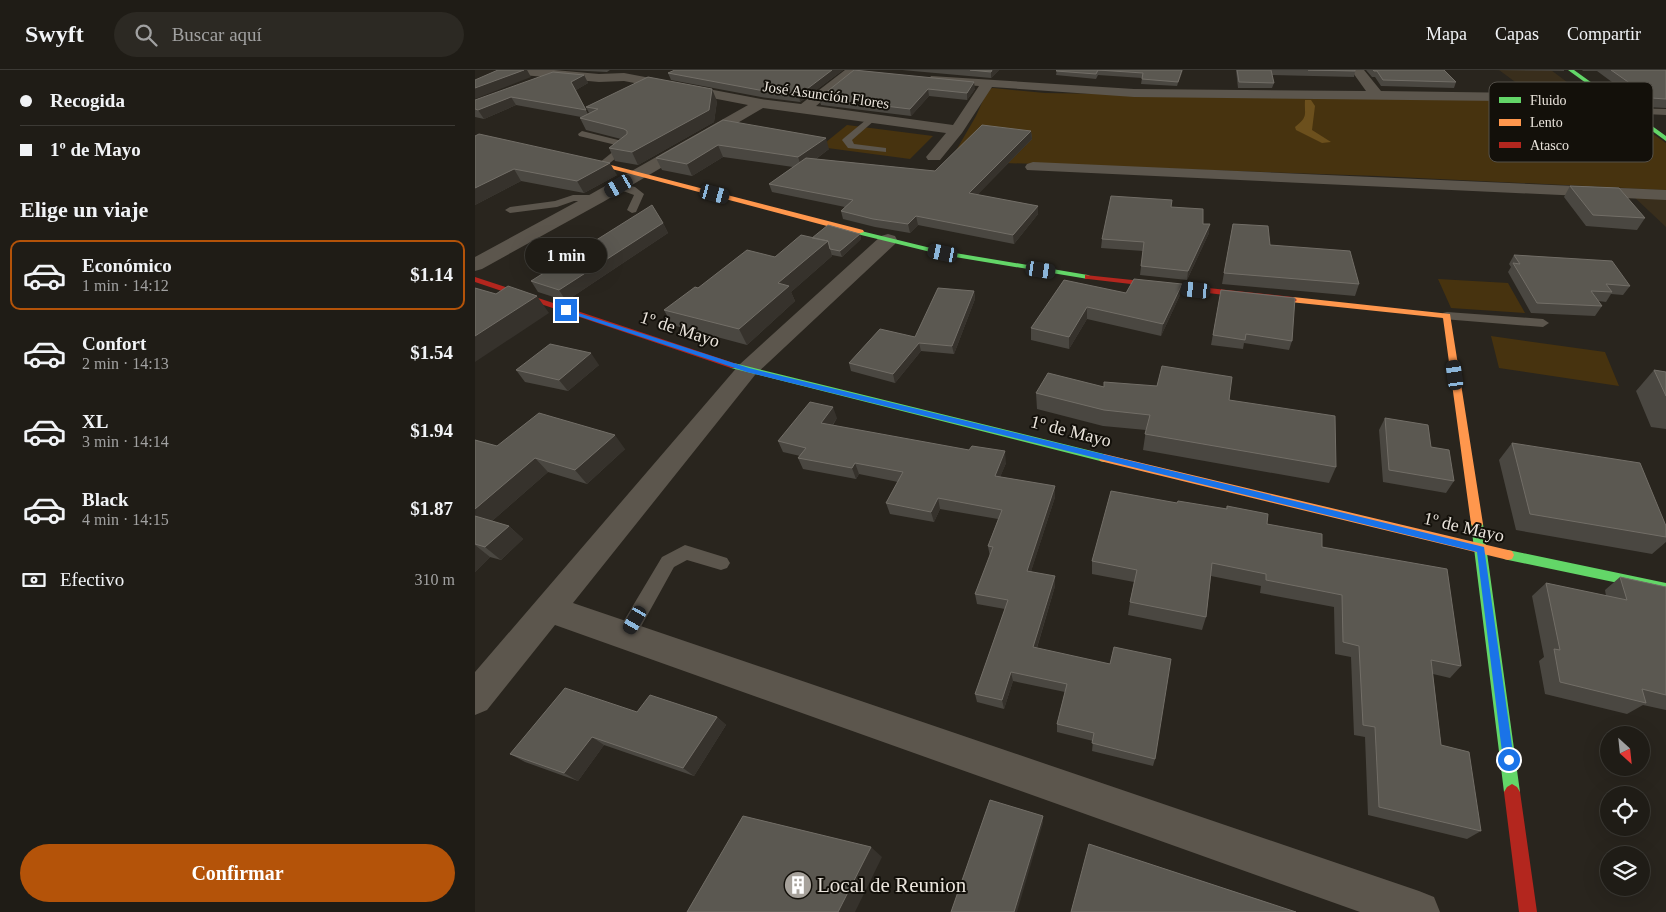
<!DOCTYPE html>
<html lang="es">
<meta charset="utf-8">
<style>
body{margin:0;font-family:Georgia,serif;background:#2c2923;color:#f1f3f6;height:100vh;display:flex;flex-direction:column;font-size:19px;white-space:nowrap}
*{box-sizing:border-box;margin:0}
p{font-size:16px;color:#a1a1a1}
.icon{flex:none;width:28px;height:28px;fill:none;stroke:currentColor;stroke-width:2;stroke-linecap:round;stroke-linejoin:round}
.map{position:relative;flex:1;overflow:hidden}
.details{display:flex;flex-direction:column;background:#1f1c16;width:475px}
.details>*{flex:none}
.banner{display:grid;align-content:center;height:110px;padding:0 20px;background:#1f1c16}
.needle{width:32px;rotate:153deg}
.tools{position:absolute;left:1125px;top:656px;display:grid;gap:10px}
.tools a{display:grid;place-items:center;width:50px;height:50px;border-radius:50%;background:#1f1c16;box-shadow:0 5px 20px #0002,0 0 0 1px #3c3a35;font-size:25px}
.end{position:absolute;width:22px;height:22px;margin:-11px;border:6px solid #1a73e8;background:#fff;box-shadow:0 0 0 2px #fff}
.from{border-radius:50%}
.bubble{position:absolute;height:35px;border-radius:18px;background:#1f1c16;box-shadow:0 5px 20px #0002,0 0 0 1px #3c3a35;font-size:16px;font-weight:700;line-height:35px;text-align:center}
.car{position:absolute;width:15px;height:30px;margin:-15px -8px;border-radius:6px;box-shadow:0 0 4px 1px #0007;background:linear-gradient(#222 24%,#8ab4d8 0 40%,#222 0 76%,#8ab4d8 0 86%,#222 0)}
.banner b{display:flex;align-items:center;gap:18px;height:48px;font-size:19px}
.banner b+b{border-top:1px solid #3c3a35}
.banner i{width:12px;height:12px;background:#f1f3f6}
ul{padding:0;list-style:none}
li{display:flex;align-items:center;gap:15px;height:70px;margin:0 10px 8px;padding:0 10px;border:2px solid transparent;border-radius:10px}
li div{flex:1}
li b{display:block;font-size:19px}
li em{font-style:normal;font-weight:700}
li.selected{border-color:#b45309}
li>.icon{width:45px;height:45px;stroke-width:1.5}
h2{padding:0 20px;font-size:22px;line-height:60px}
.pay{display:flex;align-items:center;gap:12px;height:55px;padding:0 20px;font-size:19px}
.pay p{margin-inline-start:auto}
.cta{display:flex;gap:10px;margin-top:auto;padding:10px 20px}
.cta a{flex:1;height:58px;border-radius:30px;background:#b45309;color:#fff;font-size:20px;font-weight:700;line-height:58px;text-align:center}
header{display:flex;align-items:center;gap:30px;box-sizing:border-box;height:70px;padding:0 25px;background:#1f1c16;border-bottom:1px solid #3c3a35}
header strong{font-size:24px}
nav{display:flex;gap:28px;margin-inline-start:auto;font-size:18px}
.search{width:350px;height:45px;background:#2c2923;display:flex;align-items:center;gap:12px;box-sizing:border-box;padding:0 18px;border-radius:28px;color:#a1a1a1;font-size:19px}
main{display:flex;flex:1;min-height:0}
.map>svg:first-child{display:block}
.built{fill:#392e1c}
.green{fill:#47330f}
.water{fill:#6c501d}
.lines{fill:none;stroke-linecap:round;stroke-linejoin:round}
.lane{fill:#5c564d;fill-rule:evenodd}
.street{fill:#5c564d;fill-rule:evenodd}
.fast{fill:#63d668;fill-rule:evenodd}
.slow{fill:#ff974d;fill-rule:evenodd}
.jam{fill:#b3261e;fill-rule:evenodd}
.wall{fill:#4a4741}
.shaded-wall{fill:#36322c}
.building{fill:#5b5851;stroke:#726e67}
.route{fill:#1a73e8}
.labels{text-anchor:middle;stroke-width:4;stroke-linejoin:round;paint-order:stroke}
.far-street-label{font-size:15px;fill:#eae4dc;stroke:#13100a}
.street-label{font-size:18px;fill:#eae4dc;stroke:#13100a}
.near-poi-label{font-size:21px;fill:#eae4dc;stroke:#13100a;text-anchor:start}
.key{fill:#13100a;stroke:#545049;stroke-width:1}
.key-label{font-size:14px;fill:#eae4dc}
</style>
<header>
<strong>Swyft</strong>
<div class="search"><svg class="icon" aria-label="search" viewBox="0 0 24 24"><circle cx="10" cy="10" r="6"/><path d="M15 15l6 6"/></svg>Buscar aquí</div>
<nav><a>Mapa</a><a>Capas</a><a>Compartir</a></nav>
</header>
<main>
<section class="details">
<div class="banner">
<b><i class="from"></i>Recogida</b>
<b><i></i>1º de Mayo</b>
</div>
<h2>Elige un viaje</h2>
<ul>
<li class="selected"><svg class="icon" aria-label="car" viewBox="0 0 24 24"><path d="M5 17H2v-5l4-1 3-4h7l3 4 3 1v5h-3M9 17h6M6 11h13"/><circle cx="7" cy="17" r="2"/><circle cx="17" cy="17" r="2"/></svg><div><b>Económico</b><p>1 min · 14:12</p></div><em>$1.14</em></li>
<li><svg class="icon" aria-label="car" viewBox="0 0 24 24"><path d="M5 17H2v-5l4-1 3-4h7l3 4 3 1v5h-3M9 17h6M6 11h13"/><circle cx="7" cy="17" r="2"/><circle cx="17" cy="17" r="2"/></svg><div><b>Confort</b><p>2 min · 14:13</p></div><em>$1.54</em></li>
<li><svg class="icon" aria-label="car" viewBox="0 0 24 24"><path d="M5 17H2v-5l4-1 3-4h7l3 4 3 1v5h-3M9 17h6M6 11h13"/><circle cx="7" cy="17" r="2"/><circle cx="17" cy="17" r="2"/></svg><div><b>XL</b><p>3 min · 14:14</p></div><em>$1.94</em></li>
<li><svg class="icon" aria-label="car" viewBox="0 0 24 24"><path d="M5 17H2v-5l4-1 3-4h7l3 4 3 1v5h-3M9 17h6M6 11h13"/><circle cx="7" cy="17" r="2"/><circle cx="17" cy="17" r="2"/></svg><div><b>Black</b><p>4 min · 14:15</p></div><em>$1.87</em></li>
</ul>
<div class="pay"><svg class="icon" aria-label="cash" viewBox="0 0 24 24"><path d="M3 7h18v10H3z"/><circle cx="12" cy="12" r="2"/></svg>Efectivo<p>310 m</p></div>
<div class="cta"><a>Confirmar</a></div>
</section>
<div class="map">
<svg width="1191" height="842" viewBox="0 0 1191 842">
<rect width="100%" height="100%" fill="#29251e"/>
<path class="built" d="M1024,0h52l115,87v70l-134,-126 -2,-8z"/>
<path class="green" d="M518,18l52,5 562,9 59,41v47l-289,-14 -427,-15 26,-45 12,-27z
M372,55l86,11 -23,23 -90,-12z
M963,209l70,4 17,30 -74,-5z
M1016,266l114,16 14,34 -120,-18z"/>
<path class="water" d="M830,30h6l4,6 -3,24 19,12 -9,1 -26,-13 -1,-3c14,-11 9,-12 10,-27z"/>
<g class="lines">
<path class="lane" d="M1152,38l39,1v6l-42,-2 -1,-2z
M397,45l4,3 -1,2 -23,20 2,4 32,4v4l-38,-4 -6,-8 2,-2z
M107,61l48,12 2,2 -27,22h-6v-4l21,-17 -41,-10 -1,-2z
M144,113l16,4 9,7 -8,18 -4,1 -5,-3 7,-15 -19,-7 -1,-2z
M98,125h24l5,3 -5,3h-23l-17,6 -47,6 -5,-3 5,-3 45,-6z
M972,242l96,7 6,4 -6,4 -100,-8 -2,-3 2,-3z
M210,475l42,13 3,5 -3,5 -6,2 -34,-10 -13,7 -41,74 -7,3 -7,-3 -3,-6 3,-6 43,-72z"/>
<path class="street" d="M31,0h48l45,4 25,-1 137,26 40,5 44,-34h14l-43,36 137,19 26,-39 -43,-3 -7,-4 2,-3 203,13 232,2 -15,-21h13l17,21 228,3 7,4 -7,4 -475,-5 -142,-10 -30,46 -22,27h-12l-2,-3 20,-24 -183,-25 -160,94 -121,67 -7,2v-14l116,-63 157,-89 -124,-24 -25,1 -87,-8z
M558,92l633,28v10l-639,-30 -2,-3 2,-3z
M413,164l7,2 2,4 -2,4 -140,131 -182,228 846,288 15,6 6,15h-80l-805,-287 -68,85 -12,5v-43l264,-307 142,-129z"/>
<path class="fast" d="M1093,0h6l92,66v5z
M382,160l86,21 145,24 4,2 -4,2 -145,-24 -86,-21z
M259,293l370,91 5,4 -5,4 -373,-94 -2,-2z
M1002,449l4,2 2,3 37,268 -3,5 -5,3 -5,-3 -3,-5 -33,-268 2,-3z
M1033,480l158,33v10l-158,-33 -4,-1 -2,-4 2,-4z"/>
<path class="slow" d="M101,86l287,74 1,2 -7,2 -283,-75v-2z
M818,227l157,17 33,210 -2,3h-8l-2,-3 -28,-206 -153,-16v-4z
M629,384l404,96 4,1 2,4 -2,4 -4,1 -408,-99 -1,-3 1,-3z"/>
<path class="jam" d="M610,205l208,22 4,3 -4,3 -205,-24h-3z
M0,207l262,87 2,2 -2,2h-6l-256,-86z
M1037,714l5,3 3,5 17,120h-18l-15,-120 3,-5z"/>
</g>
<path class="wall" d="M91,0h44l-3,2z
M368,0l-43,32 -39,-5 -90,-17 -3,-7z
M379,0l121,19 -8,11 -38,-4 -18,20 -90,-11 -2,-7z
M427,0h97l-8,8z
M582,0h126l-6,16 -36,-2 1,-6 -44,-3 -2,4 -40,-4z
M761,0h119v1l-1,6 -82,-2 2,8 -2,5h-34z
M891,0h78l12,12 -2,6 -73,-2 -6,-9h-3z
M1018,0h71v1z
M1107,0h84v38l-20,-1 -49,-36h-14z
M109,5l4,8 -12,7 12,24 1,-1 -3,-6 131,-6 -3,21 -76,43 -23,-4 -6,-13 12,-9 -35,-9 -6,-12 1,-1 -65,-12 -32,14 -9,-2v-17z
M248,50l106,29 -13,10 119,12 96,-40 1,8 -55,56 61,11v8l-24,30 -96,-19 -8,8 -35,-6 -32,-8 -2,-8 4,-4 -73,-15 -3,-8 24,-17 -70,-10 -31,19 -30,-6 -6,-12z
M0,66l142,39 -33,18 -63,-12 -46,24z
M1095,116l75,32 -8,12 -51,-4 -22,-29z
M696,137l32,17 6,9 -22,47 -47,-5 3,-24 -42,-3 1,-9z
M188,153l5,10 -102,68 -28,-9 -7,-11z
M758,154l37,21 89,39 -4,12 -133,-12z
M385,164l1,5 -19,18 -10,-2v1l-41,36 4,9 -48,44 -75,-20 -8,-15 34,-22 77,-31 37,-19z
M1039,185l116,31 -7,9 -12,-1 -5,8 -8,-1 4,5 -7,10 -64,-3 -23,-41 3,-5 -2,-3z
M746,220l71,51 -3,9 -45,-7 -1,6 -32,-4z
M499,221l1,8 -21,55 -33,-3 -26,32 -44,-12 -2,-8 66,-26z
M651,223l54,2 -19,41 -74,-17 -18,30 -38,-9v-12z
M124,295l-31,26 -43,-9 -9,-12z
M1179,300l12,2v57l-15,-2 -15,-36z
M629,317l125,13 107,67 -7,16 -186,-33 3,-20 -43,-4 -66,-17 -1,-16z
M362,348l-4,7 173,38 -6,14 55,20 -24,74 24,15 -18,62 118,111 -2,7 -61,-15 1,-10 -36,-9v-8l8,-32 -52,-11 -9,28 -27,-7 -2,-8 30,-85 -28,-5 -2,-10 15,-37 -2,-11 10,-27 -58,-10 -6,13 -44,-8 -4,-11 12,-21 -39,-8 -3,5 -53,-10 -5,-11 2,-2 -17,-4 -5,-11z
M910,348l46,29 23,34 -8,12 -63,-11 -4,-52z
M0,370l22,6 128,3 -38,35 -39,-12 -56,49 17,5 14,13 -22,21 -11,-3 -15,15z
M1037,373l154,83v16l-14,12 -136,-24 -17,-70z
M702,433l49,6 1,-3 40,18 55,23 139,119 -11,12 -17,-4 8,71 40,86 -14,8 -99,-24 -3,-78 -11,-2 -3,-78 -16,-3 -1,-47 -74,-14 1,-7 -50,-10 -5,41 -4,13 -74,-15 2,-13 4,-20 -42,-8v-13z
M1145,507l46,10v123l-23,-5 -16,9 -82,-20 -6,-33 5,-4 -12,-61 14,-13 60,13 -1,-6z
M162,642l80,5 9,8 -32,51 -90,-31 -26,36 -53,-19 -15,-8z"/>
<path class="shaded-wall" d="M49,0h3l4,7 -56,22v-11z
M357,0h11l-43,32 -1,-7z
M517,0h7l-8,8v-6z
M707,0h1l-6,16 1,-4z
M109,5l4,8 -12,7 -5,-8z
M499,12l1,7 -8,11v-7z
M237,19l5,12 -3,21 -76,43 -6,-13z
M453,19l1,7 -18,20 -1,-7z
M36,27l5,8 -32,14 -6,-9z
M556,61l1,8 -62,63 -1,-9z
M351,68l3,11 -27,20 -4,-12z
M243,75l5,12 -31,19 -5,-12z
M135,93l7,12 -33,18 -7,-12z
M39,99l7,12 -46,24v-17z
M563,136v8l-24,30 -1,-9z
M441,146l2,9 -8,8 -2,-9z
M188,153l5,10 -102,68 -7,-11z
M735,154l-1,9 -22,47 1,-9z
M385,164l1,5 -19,18 -2,-6z
M353,171l4,15 -41,36 4,9 -48,44 -8,-16 39,-46z
M707,214l-2,11 -19,41 2,-12z
M499,221l1,8 -21,55 -2,-8z
M62,226l12,17 -74,49v-26z
M612,237v12l-18,30v-12z
M444,273l2,8 -26,32 -2,-9z
M116,283l8,12 -31,26 -9,-11z
M358,337l4,11 -11,16 -5,-11z
M140,365l10,14 -38,35 -12,-14z
M530,381l1,12 -10,24 -1,-11z
M60,388l13,14 -64,56 -9,-8v-11z
M380,393l4,11 -3,5 -4,-11z
M580,416v11l-27,84 -1,-10z
M463,428l2,11 -6,13 -3,-10z
M34,456l14,13 -22,21 -16,-13z
M0,475l15,12 -15,15z
M580,506v10l-21,71 -1,-10z
M536,602l2,9 -9,28 -2,-9z
M242,647l9,8 -32,51 -11,-8z
M117,667l12,8 -26,36 -14,-8z
M568,746v7l-26,89h-3z
M396,777l11,10 -27,55h-17z"/>
<path class="building" d="M23,0h26l-49,18v-8z
M200,0h157l-33,25 -40,-5 -91,-17z
M379,0l120,12 -7,11 -39,-4 -18,20 -91,-11z
M495,0h22l-1,2z
M582,0h125l-4,12 -36,-3 1,-6 -45,-3 -2,4 -40,-3z
M762,0h34l3,13 -35,-1z
M833,0h47v1z
M898,0h71l12,12 -73,-2 -6,-9h-3z
M1136,0h55v29l-15,-1z
M78,2l31,3 -13,7 15,28 -75,-13 -33,13 -3,-1v-9z
M173,7l64,12 -3,21 -77,42 -23,-4 18,-14v-3l-3,-2 -44,-11 18,-9 -12,-2z
M248,50l103,18 -28,19 -80,-12 -31,19 -31,-6z
M507,55l49,6 -62,62 69,13 -25,29 -97,-19 -8,8 -35,-5 -32,-8 12,-11 -84,-16 37,-26 129,13z
M4,64l131,29 -33,18 -63,-12 -39,19v-52z
M1095,116l49,2 26,30 -52,-3z
M636,126l61,4 -1,7 32,2v15h7l-22,47 -47,-5 3,-24 -42,-3z
M177,135l11,18 -104,67 -28,-9z
M758,154l35,2 2,19 80,6 9,33 -135,-11z
M353,155l32,9 -20,17 -10,-2 -2,-8 -16,-3z
M326,165l27,6 -50,42 11,3 -50,43 -75,-19 31,-23 3,1 49,-38 28,7z
M1039,185l98,6 18,25 -24,-2 6,8 -21,-1 11,15 -65,-3 -24,-40 7,1z
M659,209l48,5 -19,40 -76,-17 -18,30 -38,-9 33,-48 62,13z
M33,216l29,10 -62,40v-48l21,6z
M463,218l36,3 -22,55 -33,-3 -26,31 -44,-11 31,-34 35,8z
M746,220l74,8 -3,43 -46,-7 -1,6 -32,-5z
M75,274l41,9 -32,27 -43,-10z
M687,296l70,11 -3,23 106,16 1,51 -191,-33 5,-19 -46,-5 -68,-17 12,-20 56,14v-5l53,4z
M1179,300l12,2v24z
M335,332l23,5 -12,16 148,27 3,-4 33,5 -10,25 60,10 -28,85 28,5 -22,71 77,17 4,-17 57,12 -16,100 -63,-16 2,-10 -37,-9 10,-40 -56,-12 -9,28 -27,-6 33,-94 -33,-6 18,-47 -5,-1 14,-36 -64,-12 -7,14 -45,-9 17,-31 -48,-9 -3,5 -54,-10 8,-10 -28,-7z
M64,343l76,22 -40,35 -40,-12 -60,51v-69l22,6z
M910,348l43,7 3,22 18,3 5,31 -65,-11z
M1037,373l128,20 26,63v11l-136,-23z
M636,421l66,12 1,-2 49,8v-3l41,8 -1,10 55,10v13l125,22 14,97 -30,-6 10,85 28,7 12,79 -102,-24 -4,-80 -12,-2 -4,-79 -16,-4 -1,-47 -76,-15v-6l-54,-11 -6,54 -76,-15 7,-32 -45,-9z
M0,446l34,10 -24,21 -10,-3z
M1145,507l46,10v108l-24,-6 4,14 -86,-21 -6,-33 6,1 -14,-67 81,17z
M90,618l72,24 13,-17 67,22 -34,51 -91,-31 -28,36 -54,-19z
M515,730l53,16 -29,96h-63z
M268,746l128,31 -33,65h-151z
M614,774l207,68h-225z"/>
<path class="route" d="M88,238l186,60 735,179 30,213 -2,3 -3,2 -4,-2 -2,-3 -26,-208 -730,-180 -184,-61z"/>
<defs>
<symbol id="building-disc" viewBox="-11 -11 22 22"><circle r="9.5" fill="#a6a19a" stroke="#13100a"/><path d="M-4-6H4V6H1V3H-1V6H-4ZM-2.5-4.3h1.7v1.8h-1.7ZM.8-4.3h1.7v1.8H.8ZM-2.5-1h1.7V.8h-1.7ZM.8-1h1.7V.8H.8Z" fill="#fff"/></symbol>
</defs>
<g fill-rule="evenodd">
<use href="#building-disc" x="307" y="799" width="32" height="32"/>
</g>
<g class="labels">
<g class="far-street-label">
<text transform="translate(351 25) rotate(8)" y="5">José Asunción Flores</text>
</g>
<g class="street-label">
<text transform="translate(205 259) rotate(18)" y="6">1º de Mayo</text>
<text transform="translate(596 361) rotate(14)" y="6">1º de Mayo</text>
<text transform="translate(989 457) rotate(13)" y="6">1º de Mayo</text>
</g>
<g class="near-poi-label">
<text x="342" y="822">Local de Reunion</text>
</g>
</g>
<rect x="1014" y="12" width="164" height="80" rx="8" class="key"/>
<rect x="1024" y="27" width="22" height="6" fill="#63d668"/>
<rect x="1024" y="49" width="22" height="7" fill="#ff974d"/>
<rect x="1024" y="72" width="22" height="6" fill="#b3261e"/>
<g class="key-label">
<text x="1055" y="35">Fluido</text>
<text x="1055" y="57">Lento</text>
<text x="1055" y="80">Atasco</text>
</g>
</svg>
<div class="tools">
<a><svg class="needle" viewBox="-14 -14 28 28"><path d="M0-13l5 13h-10z" fill="#e53935"/><path d="M0 13l5-13h-10z" fill="#a1a1a1"/></svg></a>
<a><svg class="icon" aria-label="locate" viewBox="0 0 24 24"><circle cx="12" cy="12" r="6"/><path d="M12 2v4M12 18v4M2 12h4M18 12h4"/></svg></a>
<a><svg class="icon" aria-label="layers" viewBox="0 0 24 24"><path d="M12 4l9 5-9 5-9-5zM3 14l9 5 9-5"/></svg></a>
</div>
<i class="end from" style="left:1034px;top:690px"></i>
<i class="end" style="left:91px;top:240px"></i>
<div class="bubble" style="left:50px;top:168px;width:82px">1 min</div>
<i class="car" style="left:144px;top:116px;rotate:240deg"></i>
<i class="car" style="left:240px;top:124px;rotate:105deg"></i>
<i class="car" style="left:468px;top:183px;rotate:282deg"></i>
<i class="car" style="left:566px;top:200px;rotate:99deg"></i>
<i class="car" style="left:721px;top:220px;rotate:276deg"></i>
<i class="car" style="left:980px;top:305px;rotate:352deg"></i>
<i class="car" style="left:160px;top:550px;rotate:210deg"></i>
</div>
</main>
